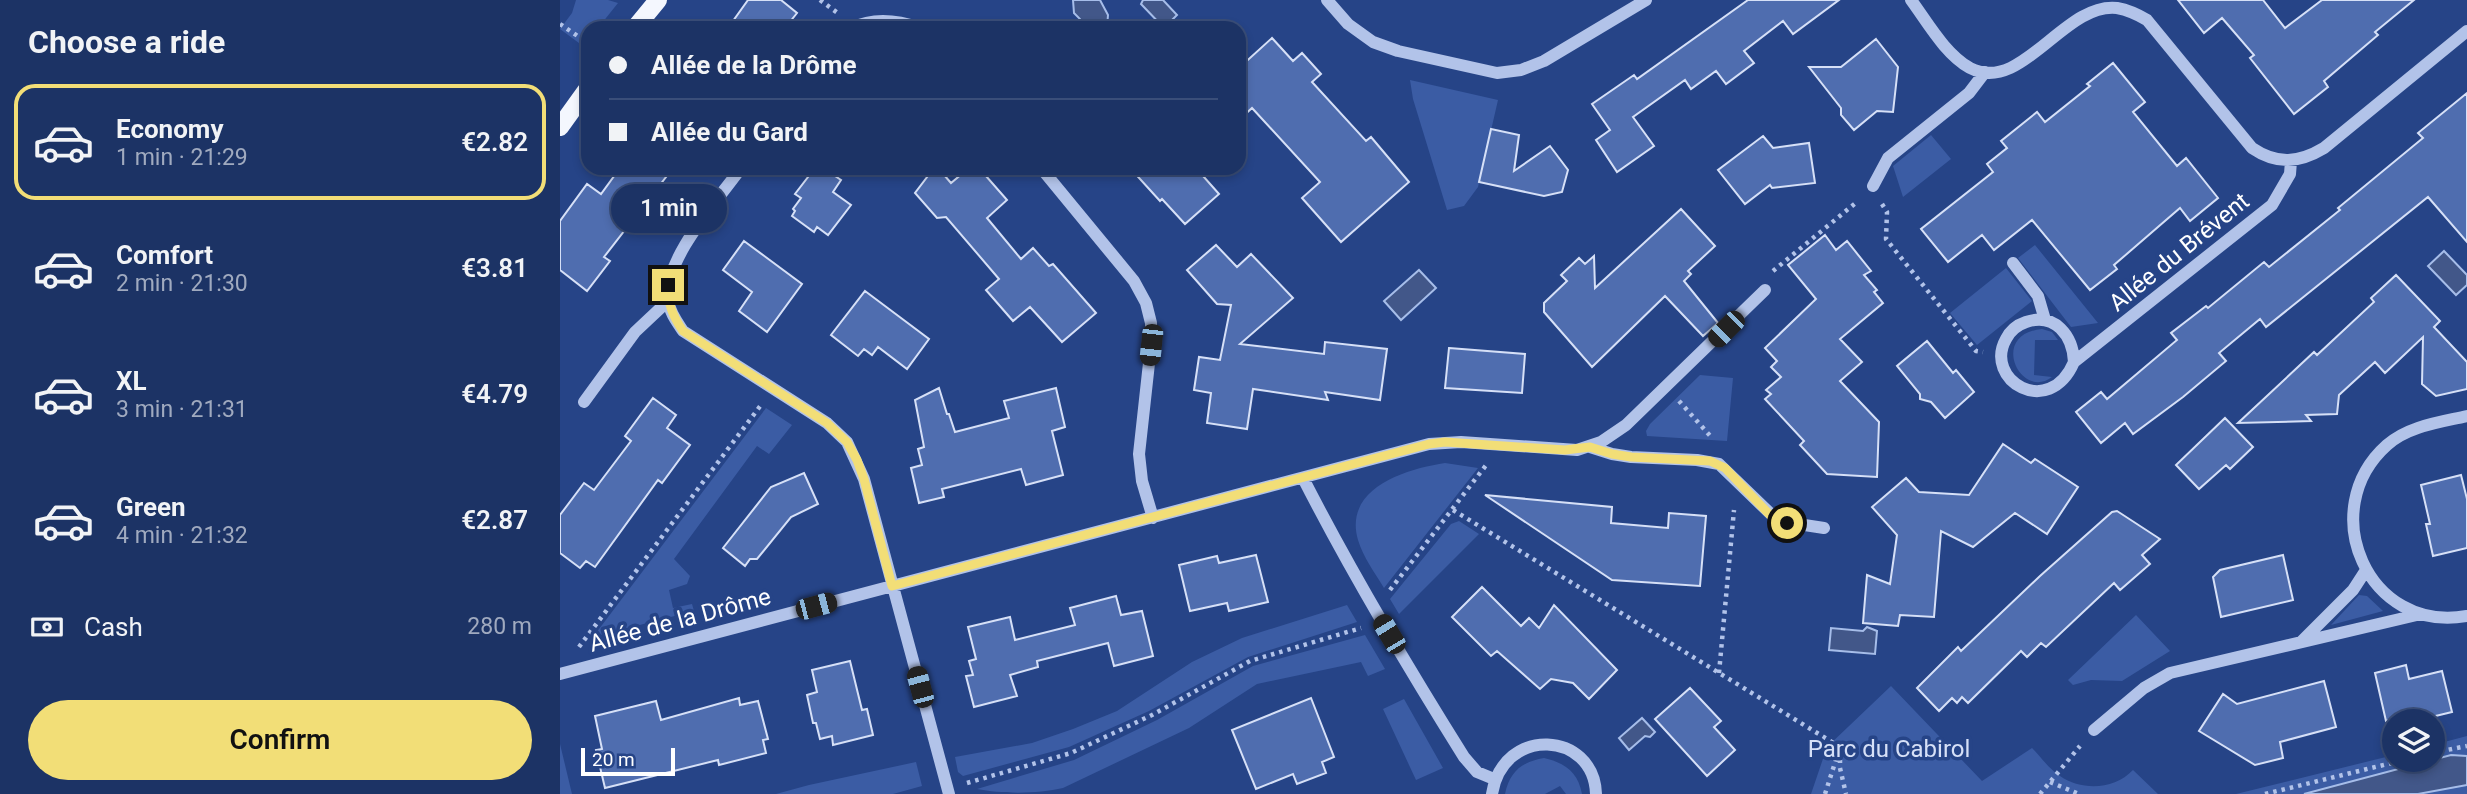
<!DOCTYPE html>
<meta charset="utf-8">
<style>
body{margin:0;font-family:Roboto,sans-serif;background:#293f6e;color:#f1f3f6;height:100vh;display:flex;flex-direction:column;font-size:26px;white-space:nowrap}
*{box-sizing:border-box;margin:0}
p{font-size:23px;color:#a0aabf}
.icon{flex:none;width:38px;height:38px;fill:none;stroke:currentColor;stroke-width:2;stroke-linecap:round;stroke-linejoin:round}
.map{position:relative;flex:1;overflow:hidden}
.panel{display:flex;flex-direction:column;background:#1c3365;width:560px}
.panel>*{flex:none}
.banner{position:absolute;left:21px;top:21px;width:665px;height:154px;border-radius:21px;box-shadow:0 4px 10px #0003,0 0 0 2px #3a4e79;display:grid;align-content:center;height:154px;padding:0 28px;background:#1c3365}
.tools{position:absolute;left:1822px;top:709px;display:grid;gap:14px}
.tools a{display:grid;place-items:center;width:63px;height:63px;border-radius:50%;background:#1c3365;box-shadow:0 4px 10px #0003,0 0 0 2px #3a4e79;font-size:35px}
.scale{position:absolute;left:21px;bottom:18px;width:94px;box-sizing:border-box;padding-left:7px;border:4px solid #fff;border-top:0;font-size:19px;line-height:24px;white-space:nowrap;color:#fff;-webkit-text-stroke:5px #264487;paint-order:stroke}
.end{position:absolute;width:32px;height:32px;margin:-16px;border:9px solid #f2de77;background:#111;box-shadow:0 0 0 4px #111}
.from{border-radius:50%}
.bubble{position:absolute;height:49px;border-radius:24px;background:#1c3365;box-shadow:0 4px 10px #0003,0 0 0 2px #3a4e79;font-size:23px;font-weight:600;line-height:49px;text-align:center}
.car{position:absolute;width:21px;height:42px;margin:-21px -10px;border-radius:9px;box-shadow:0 0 5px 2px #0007;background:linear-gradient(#222 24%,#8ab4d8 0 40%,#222 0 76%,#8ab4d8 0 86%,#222 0)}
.banner b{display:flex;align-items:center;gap:24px;height:66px;font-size:26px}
.banner b+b{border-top:2px solid #3a4e79}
.banner i{width:18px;height:18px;background:#f1f3f6}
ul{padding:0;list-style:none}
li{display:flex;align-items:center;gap:21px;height:116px;margin:0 14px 10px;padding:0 14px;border:4px solid transparent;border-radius:21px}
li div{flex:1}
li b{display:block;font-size:26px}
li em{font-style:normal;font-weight:600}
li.on{border-color:#f2de77}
li>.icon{width:63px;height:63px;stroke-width:1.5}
h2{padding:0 28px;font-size:32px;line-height:84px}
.pay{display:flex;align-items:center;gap:18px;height:77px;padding:0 28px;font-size:26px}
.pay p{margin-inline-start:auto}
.button{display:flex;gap:14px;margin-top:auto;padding:14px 28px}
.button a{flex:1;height:80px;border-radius:42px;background:#f2de77;color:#111;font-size:28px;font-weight:600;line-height:80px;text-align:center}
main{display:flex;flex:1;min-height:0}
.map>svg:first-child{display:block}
.green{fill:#3b5ca4}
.water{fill:#425789;stroke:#a6bde9;stroke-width:2}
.building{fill:#4f6daf;stroke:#d6e0f7;stroke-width:2}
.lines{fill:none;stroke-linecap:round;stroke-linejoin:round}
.path{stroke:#b2c3e9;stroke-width:4.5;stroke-dasharray:3.5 5;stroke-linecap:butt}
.minor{stroke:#b2c3e9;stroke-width:12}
.major{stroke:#f4f7fe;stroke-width:18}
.route{stroke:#f2de77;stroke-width:9}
.labels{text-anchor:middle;stroke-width:7;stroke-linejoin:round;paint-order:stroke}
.street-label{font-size:24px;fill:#fff;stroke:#264487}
.park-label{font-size:24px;fill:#d6e0f7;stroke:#264487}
</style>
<main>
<section class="panel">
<h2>Choose a ride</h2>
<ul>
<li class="on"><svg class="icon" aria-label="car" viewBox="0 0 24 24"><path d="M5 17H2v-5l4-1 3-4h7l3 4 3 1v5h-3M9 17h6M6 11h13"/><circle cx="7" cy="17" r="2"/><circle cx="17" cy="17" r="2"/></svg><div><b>Economy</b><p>1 min · 21:29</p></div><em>€2.82</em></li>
<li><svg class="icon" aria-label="car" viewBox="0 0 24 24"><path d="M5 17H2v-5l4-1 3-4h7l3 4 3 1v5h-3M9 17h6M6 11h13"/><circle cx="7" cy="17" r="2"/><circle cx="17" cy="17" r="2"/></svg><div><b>Comfort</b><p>2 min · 21:30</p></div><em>€3.81</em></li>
<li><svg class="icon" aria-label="car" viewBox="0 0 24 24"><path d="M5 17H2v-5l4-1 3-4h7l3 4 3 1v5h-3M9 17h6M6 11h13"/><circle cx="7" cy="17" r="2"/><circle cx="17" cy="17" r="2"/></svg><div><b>XL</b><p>3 min · 21:31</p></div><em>€4.79</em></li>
<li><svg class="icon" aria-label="car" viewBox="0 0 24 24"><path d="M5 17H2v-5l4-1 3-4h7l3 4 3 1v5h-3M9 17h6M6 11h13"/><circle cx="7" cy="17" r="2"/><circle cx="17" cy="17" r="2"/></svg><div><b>Green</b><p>4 min · 21:32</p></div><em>€2.87</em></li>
</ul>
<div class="pay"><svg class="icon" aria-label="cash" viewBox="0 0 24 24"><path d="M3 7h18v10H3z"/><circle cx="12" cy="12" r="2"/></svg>Cash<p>280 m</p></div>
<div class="button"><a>Confirm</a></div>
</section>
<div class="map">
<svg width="1907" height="794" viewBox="0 0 1907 794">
<rect width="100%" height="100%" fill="#264487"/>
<path class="green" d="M16,0h32l10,3 -20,25h-10v12l-5,6 -23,-17 12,-16z
M850,80l88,20 -20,87 -14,19 -17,4 -34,-111z
M1371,135l20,24 -48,38 -10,-31z
M1475,245l63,78 -27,4 -53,-69z
M1446,268l26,33 -55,44 -27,-32z
M1482,329l10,3 6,8h-23l-1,35 18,2c-31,24 -64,-43 -10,-48z
M1140,375l33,3 -6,63 -80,-5 -1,-5 4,-7z
M206,408l26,17 -23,29 -12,-8 -83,113 16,17 -3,8 -18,6 4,18 19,-4 2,7 -101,26z
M885,463l33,5 -94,120c-9,-15 -21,-31 -26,-48 -15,-52 48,-71 87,-77z
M899,521l20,13 -80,80 -9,-15 61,-75z
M1799,595l8,1 16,15 -52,14z
M787,605l10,17 -109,35 -99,54 -80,36 -106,29 -5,-4 -3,-15 77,-14 41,-14 44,-18 75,-49 50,-24z
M1576,615l34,36 -48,30 -31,-1 -18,5 -5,-5z
M805,635l20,34 -17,7 -7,-14 -104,22 -68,44 -126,60c-25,6 -61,6 -86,1l97,-29 83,-40 96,-54z
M1331,686l91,95 50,-33c9,9 17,21 28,28 22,15 54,14 73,-6l25,24h-347l16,-47z
M844,699l39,69 -27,12 -33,-71z
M1907,736v58h-231l158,-39v5h38l1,-15z
M0,744l12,50h-12z
M984,758c21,5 34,14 38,36h-16l-6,-8 -15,8h-40c5,-23 17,-32 39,-36z
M356,762l6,24 -29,8h-117l33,-9z"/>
<path class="water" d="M513,0h27l8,15 -1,13h-28l1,-9 -6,-6z
M583,0h20l14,15 -13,13 -23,-24z
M1884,251l23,24v10l-11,10 -28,-29z
M859,270l17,18 -35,32 -17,-19z
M1307,627l10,4 -2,23 -46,-4 2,-22 32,3z
M1082,718l13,14 -5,5 -5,-1 -16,14 -10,-12z
M1891,755l16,1v29l-49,9h-114z"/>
<path class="building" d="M188,0h33l16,13 -12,15h-57z
M1188,0h91l-46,34 -10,-13 -39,30 10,12 -28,21 -10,-13 -25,18 -6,-9 -52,37 21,29 -37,26 -21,-32 14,-10 -18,-26 42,-29 3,4z
M1618,0h85l22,28 37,-28h92l-39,32 3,3 -54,46 4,6 -34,27 -44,-56 4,-3 -32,-37 -18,15z
M712,38l21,23 9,-8 19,21 -9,8 54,59 5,-4 38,45 -68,60 -39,-44 18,-16 -68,-74 -13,12v-52z
M1316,39l22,28 -5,45 -16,-1 -23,19 -13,-15v-7l-32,-41h32z
M1553,63l32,39 -12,10 44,54 9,-8 32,40 -28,23 -10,-13 -66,57 3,4 -27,21 -58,-70 -38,30 -12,-15 -34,27 -27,-33 72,-57 -6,-8 20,-16 -6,-7 36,-29 8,10 45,-36 -3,-2z
M1907,93v149l-39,-45 -162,130 -6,-8 -41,34 7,8 -43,36 -50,37 -8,-11 -24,20 -25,-31 25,-20 6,7 70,-59 -6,-7 35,-27 2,2 56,-46 5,5 71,-57 -2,-2 85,-70 -5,-5z
M931,129l28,6 -5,36 36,-25 18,24 -6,22 -18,4 -65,-14z
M1203,136l10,12 36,-5 6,40 -43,5 -2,-3 -25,19 -27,-34z
M60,168h53l-69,89 6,4 -23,30 -27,-21v-49l27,-37 14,10z
M255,168h8l18,12 -8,12 18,13 -23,30 -11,-8 -3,5 -22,-16 3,-5 -2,-2 8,-11 -6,-4z
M374,168h4l13,15 18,-15h10l28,32 -20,18 34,41 12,-11 16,18 4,-2 43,49 -34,29 -32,-35 -17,14 -27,-31 13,-11 -53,-62 -9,1 -22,-25z
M570,168h66l23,26 -34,30 -23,-25 -2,2z
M1121,209l34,37 -27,25 3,3 -7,7 34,42 -15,13 -38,-40 -73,71 -48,-55v-9l23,-22 -6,-6 18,-17 6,6 9,-8 1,32z
M1265,235l11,15 11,-9 24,30 -7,4 13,15 -3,2 9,11 -43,36 22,23 -22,19 39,41 -2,55 -50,-3 -27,-29 4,-4 -39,-42 6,-5 -5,-4 15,-13 -10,-10 6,-6 -12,-13 51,-49 -28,-34z
M184,241l58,43 -35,48 -28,-21 13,-19 -29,-22z
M656,245l21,22 14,-13 42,44 -53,46 84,10 1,-12 62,7 -7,51 -55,-8 3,8 -75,-11 -6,40 -40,-6 4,-30 -17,-3 5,-33 21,3 11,-55 -14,-1 -30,-34z
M1836,275l44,46 -6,6 33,35v27l-31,7 -14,-12 1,-47 -38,36 -10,-11 -36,33 -2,19 -31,1 5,6 -73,2 76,-71 3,3 57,-53 -3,-4z
M305,291l64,48 -22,30 -29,-22 -6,8 -8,-6 -6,7 -27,-21z
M1367,341l26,32 3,-3 18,22 -29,26 -14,-16 -11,-3v-5l-23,-28z
M889,348l76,6 -3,39 -77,-5z
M379,388l8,26h2l6,18 54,-14 -5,-17 52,-13 9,39 -13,4 11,44 -37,10 -5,-16 -79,20 2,8 -25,6 -8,-35 11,-3 -4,-16 6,-2 -9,-47z
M93,398l23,17 -9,13 23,17 -28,38 -4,-3 -63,87 -9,-6 -6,7 -20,-15v-38l24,-32 10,7 37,-49 -6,-5z
M1665,418l28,29 -23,22 -4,-4 -27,24 -23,-24z
M1443,444l28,19 4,-4 43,28 -31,47 -32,-21 -42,34 -32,-16 -7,86 -34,-2 -2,11 -35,-3 4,-48 23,9 7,-49 -25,-28 34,-29 13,14 50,3z
M244,473l14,31 -27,13 -34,42h-7l-5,7 -22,-18 48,-61z
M1901,475l6,24v49l-34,8 -7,-32h4l-9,-39z
M925,495l127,12 -1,16 57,5 1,-15 37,3 -6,70 -88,-6z
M1557,511l43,28 -18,16 8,9 -30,26 -6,-7 -68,64 -5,-4 -14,14 -6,-6 -53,52 -6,-6 -5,6 -5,-5 -13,13 -22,-23 41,-41 3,4 79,-75 72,-64z
M696,555l12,47 -39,9 -2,-8 -37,8 -11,-46 38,-9 2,7z
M1723,555l10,45 -72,17 -8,-40 7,-7z
M922,587l39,39 8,-8 10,10 15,-23 63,65 -28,29 -16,-16 -22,-4 -11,10 -43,-38 -6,5 -39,-39z
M556,596l5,19 21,-4 11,45 -39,10 -6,-23 -71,18 1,6 -28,8 7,21 -43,11 -8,-31 7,-1 -4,-14 7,-2 -8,-32 42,-10 5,23 60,-15 -5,-17z
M290,661l12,49 5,-1 6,26 -40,10 -1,-9 -12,3 -4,-16h-3l-6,-28 10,-3 -5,-22z
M1846,665l3,14 33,-8 10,41 -33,8 -2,-7 -31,8 -11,-48z
M1764,681l12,46 -56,15 3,16 -28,7 -56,-34 24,-37 14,10z
M1130,688l31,33 -7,6 21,23 -28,26 -52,-57z
M179,698l1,7 18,-4 10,38 -5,1 3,13 -47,12 -1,-5 -113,28 -9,-38 6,-1 -7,-33 61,-15 5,19z
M751,698l23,59 -12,5 4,11 -29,11 -4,-10 -37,15 -24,-59z"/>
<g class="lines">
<path class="path" d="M260,0l19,14
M0,24l28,19
M1322,204l5,8 -1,27 90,112 7,1
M1213,271l85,-70
M1119,401l34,38
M893,510l387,237
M830,590l97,-126
M19,647l182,-242
M1159,673l15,-163
M1280,751v17l6,26
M1872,753l35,-7
M1490,782l29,12
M407,783l104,-30 81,-38 98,-54 111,-33
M1265,794l15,-47
M1480,794l40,-48
M1705,794l139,-34"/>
<path class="minor" d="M767,0l21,24 25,18 25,9 99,22 24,-3 23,-9 102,-61
M1351,0c17,23 34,54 59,68 52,27 94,-66 147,-60 11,2 20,6 30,12l105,128c25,17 47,15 72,0l143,-117
M292,28c22,-11 45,-8 68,0
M181,168c-23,32 -79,93 -73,133 2,12 9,21 15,30l144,92 20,19 17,37 85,315
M481,168l93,113 12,22 5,20v22l-12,109 3,27 11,37
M1313,186l15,-28 81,-65 16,-21
M1453,263l25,33 7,24
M1514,362c-1,-26 -19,-50 -48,-40 -9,3 -16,9 -20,17 -23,41 43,81 68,23l198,-157 18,-31 1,-13
M24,402l51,-70 33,-31
M1907,416c-26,6 -59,10 -80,29 -73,65 -19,189 80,171
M1030,447l22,7 19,3 66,3 22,4 59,57 46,7
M743,478c49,96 104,188 161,279l13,15 17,7
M1741,642l52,-52 13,-20
M0,674l869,-230 32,-2 116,8 24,-8 25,-17 139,-135
M1534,730l50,-42 26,-15 251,-59
M932,794c11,-69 102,-63 104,0"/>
<path class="major" d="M75,28l23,-28
M0,127l28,-39"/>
</g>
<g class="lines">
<path class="route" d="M108,285c0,19 4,30 15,46l144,92 20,19 10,18 7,19 28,107 537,-142 16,-2 120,8 25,-3 22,7 19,3 79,4 15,7 46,48 16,7"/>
</g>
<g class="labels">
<g class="street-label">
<text transform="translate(1619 252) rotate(-39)" y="8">Allée du Brévent</text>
<text transform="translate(120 620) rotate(-15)" y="8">Allée de la Drôme</text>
</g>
<g class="park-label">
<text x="1329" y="757">Parc du Cabirol</text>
</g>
</g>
</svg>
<div class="tools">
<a><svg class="icon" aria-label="layers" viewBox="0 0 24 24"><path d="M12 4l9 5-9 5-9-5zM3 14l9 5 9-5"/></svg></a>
</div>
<div class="scale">20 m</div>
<i class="end from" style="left:1227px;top:523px"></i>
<i class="end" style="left:108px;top:285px"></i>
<div class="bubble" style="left:51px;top:184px;width:116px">1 min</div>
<i class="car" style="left:1166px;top:329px;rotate:225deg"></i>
<i class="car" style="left:591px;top:345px;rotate:186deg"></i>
<i class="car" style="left:256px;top:606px;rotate:75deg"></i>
<i class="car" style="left:829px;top:634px;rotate:329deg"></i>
<i class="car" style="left:360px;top:687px;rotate:345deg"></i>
<div class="banner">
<b><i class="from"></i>Allée de la Drôme</b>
<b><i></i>Allée du Gard</b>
</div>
</div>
</main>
